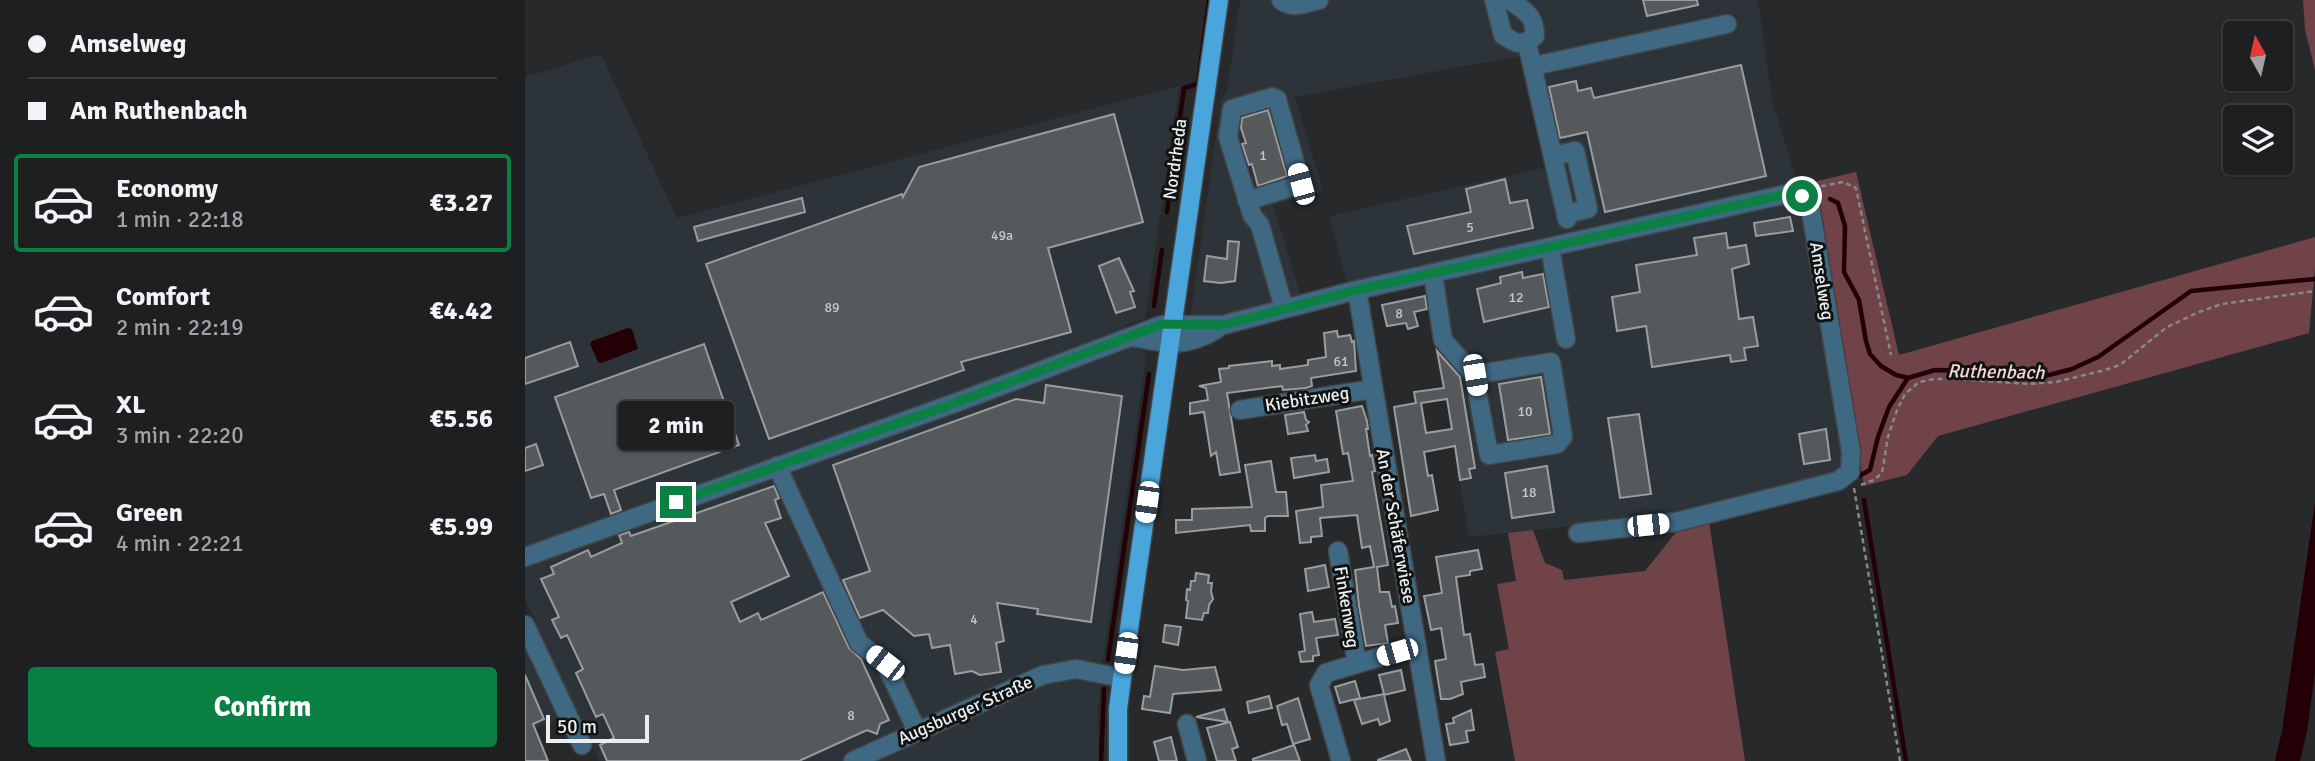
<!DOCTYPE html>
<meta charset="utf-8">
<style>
body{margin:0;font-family:Signika,sans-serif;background:#252729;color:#f1f3f6;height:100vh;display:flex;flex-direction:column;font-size:26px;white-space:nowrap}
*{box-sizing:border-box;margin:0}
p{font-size:23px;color:#a0a2a5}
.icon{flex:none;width:38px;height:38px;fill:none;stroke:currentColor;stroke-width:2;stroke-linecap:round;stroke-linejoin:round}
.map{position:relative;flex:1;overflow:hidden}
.side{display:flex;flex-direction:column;background:#1d1f20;width:525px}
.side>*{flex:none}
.banner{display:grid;align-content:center;height:154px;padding:0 28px;background:#1d1f20}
.needle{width:46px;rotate:352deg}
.buttons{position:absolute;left:1698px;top:21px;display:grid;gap:14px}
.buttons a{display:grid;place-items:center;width:70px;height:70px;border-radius:7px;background:#1d1f20;box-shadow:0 2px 5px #0004,0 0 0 2px #3b3d3e;font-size:35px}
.scale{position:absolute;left:21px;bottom:18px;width:103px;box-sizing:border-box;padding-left:7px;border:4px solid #ecedee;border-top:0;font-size:19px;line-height:24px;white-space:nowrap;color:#ecedee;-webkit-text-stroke:5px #111212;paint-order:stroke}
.end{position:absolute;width:32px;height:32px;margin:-16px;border:9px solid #0b8043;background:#fff;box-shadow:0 0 0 4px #fff}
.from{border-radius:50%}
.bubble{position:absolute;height:49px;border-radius:7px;background:#1d1f20;box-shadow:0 2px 5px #0004,0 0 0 2px #3b3d3e;font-size:23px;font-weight:800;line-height:49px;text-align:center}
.car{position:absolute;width:21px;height:42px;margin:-21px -10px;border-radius:9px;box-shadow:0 0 5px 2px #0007;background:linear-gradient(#fff 24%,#345 0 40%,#fff 0 76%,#345 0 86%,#fff 0)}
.banner b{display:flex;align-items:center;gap:24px;height:66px;font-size:26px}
.banner b+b{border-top:2px solid #3b3d3e}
.banner i{width:18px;height:18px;background:#f1f3f6}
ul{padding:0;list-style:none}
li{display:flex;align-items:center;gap:21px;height:98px;margin:0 14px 10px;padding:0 14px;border:4px solid transparent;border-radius:7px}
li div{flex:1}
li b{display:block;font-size:26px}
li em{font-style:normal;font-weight:800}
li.selected{border-color:#0b8043}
li>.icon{width:63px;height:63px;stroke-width:1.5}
.button{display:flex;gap:14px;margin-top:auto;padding:14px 28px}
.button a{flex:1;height:80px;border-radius:7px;background:#0b8043;color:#fff;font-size:28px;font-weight:800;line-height:80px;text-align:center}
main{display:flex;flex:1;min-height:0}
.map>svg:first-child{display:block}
.built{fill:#2c343a}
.green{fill:#6f4347}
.water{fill:#220006}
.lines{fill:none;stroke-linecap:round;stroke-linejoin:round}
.stream{stroke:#220006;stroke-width:4.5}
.building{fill:#56595b;stroke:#9a9d9f;stroke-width:2;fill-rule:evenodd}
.minor-casing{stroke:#434446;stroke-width:21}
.major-casing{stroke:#434446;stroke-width:21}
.path{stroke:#868889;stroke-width:2.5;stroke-dasharray:5 3.5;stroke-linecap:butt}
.minor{stroke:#3f6883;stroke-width:18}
.major{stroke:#4ba5dd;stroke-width:18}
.route{stroke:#0b8043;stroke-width:9}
.labels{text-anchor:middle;stroke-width:6;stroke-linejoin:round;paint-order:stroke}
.number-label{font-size:14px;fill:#c6c8c9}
.street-label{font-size:18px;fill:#ecedee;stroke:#111212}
.water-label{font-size:19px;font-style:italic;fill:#fbd4d6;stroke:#111212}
</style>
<main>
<section class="side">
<div class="banner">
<b><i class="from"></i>Amselweg</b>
<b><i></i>Am Ruthenbach</b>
</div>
<ul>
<li class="selected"><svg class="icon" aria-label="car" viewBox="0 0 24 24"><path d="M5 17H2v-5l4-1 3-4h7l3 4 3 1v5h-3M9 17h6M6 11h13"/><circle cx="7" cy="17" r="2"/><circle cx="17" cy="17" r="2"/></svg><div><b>Economy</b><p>1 min · 22:18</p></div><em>€3.27</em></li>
<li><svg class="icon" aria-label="car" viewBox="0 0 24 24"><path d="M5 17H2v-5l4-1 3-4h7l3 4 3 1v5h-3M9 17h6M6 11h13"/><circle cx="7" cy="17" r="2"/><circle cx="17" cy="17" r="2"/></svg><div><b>Comfort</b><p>2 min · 22:19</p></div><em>€4.42</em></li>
<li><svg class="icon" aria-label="car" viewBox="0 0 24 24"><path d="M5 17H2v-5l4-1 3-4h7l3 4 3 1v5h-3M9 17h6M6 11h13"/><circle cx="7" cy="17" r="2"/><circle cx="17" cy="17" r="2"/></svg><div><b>XL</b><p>3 min · 22:20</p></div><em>€5.56</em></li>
<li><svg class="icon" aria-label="car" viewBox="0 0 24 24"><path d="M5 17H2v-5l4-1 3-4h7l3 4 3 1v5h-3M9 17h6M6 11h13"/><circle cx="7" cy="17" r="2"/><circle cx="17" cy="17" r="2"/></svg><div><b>Green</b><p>4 min · 22:21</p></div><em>€5.99</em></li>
</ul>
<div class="button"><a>Confirm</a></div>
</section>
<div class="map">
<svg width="1790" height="761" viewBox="0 0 1790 761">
<rect width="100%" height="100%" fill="#27292b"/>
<path class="built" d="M715,0h518l14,100 26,85 -450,101 -19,-70 218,-49 -27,-111 -225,41 28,94 -50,14 28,91 -103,24 -7,-7 30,-212 6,-10z
M76,54l76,164 502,-132 -34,233 -19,6 8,22 10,5 2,5 -44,311 -4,43 1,50h-500l-74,-162v-522z
M1264,199l10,3 6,7 40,245 -7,18 -162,43 -207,22 -42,-255z
M0,646l33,73 -33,14z"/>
<path class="green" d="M1778,0h12v70l-10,-40z
M1331,172l43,183 416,-118v32l-6,64 -371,103 -31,39 -43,11 -47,-305z
M1184,521l36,240h-230l-20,-109 14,-3 -12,-65 19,-3 -8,-48 25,-3 12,33 17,7 2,10 81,-9 32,-40z"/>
<path class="water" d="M103,328l4,1 6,20 -37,14 -3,-1 -8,-18 2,-3z
M1790,502v171l-8,58 -7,30h-25l7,-30z"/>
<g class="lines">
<path class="stream" d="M1305,199l8,4 7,23 -1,46 15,28 7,41 4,13 11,12 15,9 12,3 27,-8 46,1 64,5 27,-7 26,-12 93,-66 124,-12
M642,212l17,-124 14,-4 11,-84
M629,306l8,-56
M1334,476l11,-6 8,-33 11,-30 19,-29
M1339,500l42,261
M583,660l41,-286
M576,761l3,-72"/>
</g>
<path class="building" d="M1118,0h54l1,5 -51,11z
M1216,65l25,111 -161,36 -18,-80 -27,6 -11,-51 27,-6 2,10 13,-3 3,10z
M743,110l19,66 -29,10 -6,-22 -3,1 -7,-21 4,-1 -5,-15 1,-10z
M589,114l29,108 -95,26 23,84 -110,30 3,8 -195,69 -63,-175 196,-70 1,3 16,-30z
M980,179l5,24 17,-3 6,28 -119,26 -7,-28 64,-14 -5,-23z
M277,198l3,14 -107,29 -4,-14z
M1265,217l3,14 -37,5 -2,-13z
M1201,233l2,15 18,-3 3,19 -17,5 7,50 14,-2 5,29 -14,2 2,12 -15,2 -1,-7 -78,12 -6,-41 -29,5 -5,-34 28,-5 -4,-27 61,-10 -3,-17z
M703,241l11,1 -4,39 -14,2 -17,-2 3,-25 20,3z
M594,258l15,33 -4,1 5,15 -19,6 -17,-47z
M997,272l1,6 20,-4 6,33 -65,15 -7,-33 24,-6 -1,-6z
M900,296l2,13 -13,3 4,14 -10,3 -2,-6 -19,3 -5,-21z
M812,331l1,6 12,-2 2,7 2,-1 2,30 -45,7 1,8 -6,2 -23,2 -1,-4 -55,7 13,79 -20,3 -4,-23 -5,4 -7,-44 -14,2v-11l18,-3 -2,-12 -7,-2 22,-4 -2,-13 10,-1v-2l43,-5v5l8,-1v4l28,-4v-5l18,-3 -2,-24z
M45,342l8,24 -53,18v-26z
M179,344l35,101 -125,45 7,20 -10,4 -7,-20 -13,4 -36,-101z
M912,351l23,26 15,91 -6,1 2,9 -11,2 -5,-34 -31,6 4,24 4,-1 6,35 -27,6 -17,-109 22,-4 -2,-11 30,-4zM922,399l5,30 -26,4 -5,-30z
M1016,377l9,57 -42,6 -9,-56z
M521,385l76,11 -31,226 -54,-8 1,-5 -41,-6 7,38 -8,2 5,29 -21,3 -8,-4 -17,3 -5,-29 -18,3 -3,-14 -15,2 -31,-26 -23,8 -17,-38 27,-9 -37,-106 183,-66 28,4z
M837,406l5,15 1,8h-2l4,27 2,-1 3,16 -3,1 16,93 -11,2 3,25h9l3,15 3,-1 3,17 -13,2 3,18 -22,3 -7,-40 -4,-36 19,-3 -4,-21 -8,2 -5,-33 -37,3 2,18 -11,1v5l-11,1 -4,-32 27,-4 -2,-22 32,-4 -5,-28 -5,1 -7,-43z
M779,412l2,8 3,2 -3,3 2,6 -20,3 -3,-19z
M1114,414l12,80 -31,4 -12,-80z
M1301,429l4,31 -26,4 -5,-30z
M11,444l7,21 -18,6v-23z
M790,455l1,6 11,-2 2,13 -35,6 -3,-20z
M746,461l5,31h10l2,24h-20l-3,2v13h-14l-1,-6 -74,8v-13h16v-11l60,-2 -7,-42z
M1022,466l7,46 -42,6 -7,-45z
M249,486l5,12 -4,2 6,18 -16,5 24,53 -58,26 9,20 18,-9 3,7 62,-28 26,56 12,11 28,61 -9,4 -3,10 -10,-4 -68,31h-192l-7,-16 14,-7 -11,-24 -7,3 -20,-44 7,-4 -16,-34 -6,3 -9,-18 7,-3 -18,-38 13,-5 -3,-7 37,-17 3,7 31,-14 -3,-8 10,-3 2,4z
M953,550l4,19 -12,2v4l-14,2 8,58 6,-1 5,31 8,-1 2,13 -24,5 2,12 -13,5h-9l-6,-38 11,-2 -5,-31 -10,2 -7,-34 18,-3 -6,-36z
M800,565l4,22 -21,4 -3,-22z
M671,573l13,2 -1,8h4l-1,8 2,8 -4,6 -1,8h-4l-2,7 -16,-2 2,-17 -2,-1 1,-11 3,1 1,-9h4z
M787,612l2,10 21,-3 3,16 -22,3 3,17 -6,1v5l-12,1 -2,-10 6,-1 -5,-37z
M640,625l16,2 -3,18 -15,-3z
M630,666l28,4 32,-3 6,23 -48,4 -3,19 -28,-4 2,-13 6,1z
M876,670l4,20 -21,5 6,26 -10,4 -2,-6 -16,5 -8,-24 30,-6 -5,-19z
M0,675l19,44 -11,5 15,37h-23z
M830,681l5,17 -20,5 -5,-16z
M744,696l3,12 -23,5 -2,-11z
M773,698l12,41 -17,5 -6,-20 -5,1 -5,-19z
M699,709l4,13 -32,-5z
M946,710l3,20 -8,1 2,11 -18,3 -4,-21 8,-1 -1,-5z
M705,722l8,25 -6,2 4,12h-19l-10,-33z
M646,737l6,24h-18l-5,-19z
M769,745l6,16h-47v-2z
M881,749l5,12h-33v-1z"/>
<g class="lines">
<defs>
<path id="minor" d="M756,0c11,10 24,3 38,0
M969,0l9,35c13,9 18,12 32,1 0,-21 -10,-25 -26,-36
M1002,43l40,176
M1009,66l193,-42
M1029,156l21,-5 13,58 -22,5
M722,201l54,-17 -24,-85 -5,-2 -40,12 -4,28 24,78 8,10 24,83
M1025,248l16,91
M908,274l10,66 31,35 15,80 68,-11 6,-7 -12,-75 -77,13
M832,290l79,471
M608,337c33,7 53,11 84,-8
M715,410l133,-21
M252,466l82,177 26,20 32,68
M813,551l19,113
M0,557l430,-154 207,-78h61l134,-35 430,-96 15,2 8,10 41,246 -1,20 -12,9 -162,41 -98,11
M0,625l57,120
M662,724l10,37
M328,761l190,-86 33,-6 46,9
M816,761l-22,-76 7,-12 91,-27"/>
<path id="major" d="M593,761v-52l4,-31 97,-678"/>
</defs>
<use href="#minor" class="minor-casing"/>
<use href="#major" class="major-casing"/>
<path class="path" d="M1288,188l30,-6 13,6 35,167
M1336,485l13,-5 8,-7 6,-36 9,-27 8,-16 14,-12 15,-3h22l72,5 28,-2 49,-12 15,-5 47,-38 32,-15 23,-8 93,-13
M1329,488l46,273"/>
<use href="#minor" class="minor"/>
<use href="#major" class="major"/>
</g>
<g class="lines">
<path class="route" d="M151,502l279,-99 207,-79 61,1 134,-35 430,-96 15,2"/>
</g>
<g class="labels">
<g class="number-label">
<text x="738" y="160">1</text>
<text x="945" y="232">5</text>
<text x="477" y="240">49a</text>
<text x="991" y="302">12</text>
<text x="307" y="312">89</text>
<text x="874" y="318">8</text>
<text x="816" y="366">61</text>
<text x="1000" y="416">10</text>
<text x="1004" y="497">18</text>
<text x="449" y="624">4</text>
<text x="326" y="720">8</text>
</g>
<g class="street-label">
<text transform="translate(650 159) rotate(-82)" y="6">Nordrheda</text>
<text transform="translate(1297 281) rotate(81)" y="6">Amselweg</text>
<text transform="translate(782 399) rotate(-9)" y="6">Kiebitzweg</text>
<text transform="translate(871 526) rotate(80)" y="6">An der Schäferwiese</text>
<text transform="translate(822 607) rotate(81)" y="6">Finkenweg</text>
<text transform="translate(440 710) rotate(-24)" y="6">Augsburger Straße</text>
</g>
<g class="water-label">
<text transform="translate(1471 371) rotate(1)" y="7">Ruthenbach</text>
</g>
</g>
</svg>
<div class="buttons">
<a><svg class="needle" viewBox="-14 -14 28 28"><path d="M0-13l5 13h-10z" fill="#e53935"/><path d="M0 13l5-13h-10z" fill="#a0a2a5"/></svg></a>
<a><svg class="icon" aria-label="layers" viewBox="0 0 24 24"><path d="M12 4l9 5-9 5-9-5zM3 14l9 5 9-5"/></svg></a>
</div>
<div class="scale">50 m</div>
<i class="end from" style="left:1277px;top:196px"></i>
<i class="end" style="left:151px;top:502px"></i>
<div class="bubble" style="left:93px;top:401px;width:116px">2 min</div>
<i class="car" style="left:776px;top:184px;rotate:345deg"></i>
<i class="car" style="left:950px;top:375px;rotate:170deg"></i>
<i class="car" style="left:622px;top:502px;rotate:188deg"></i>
<i class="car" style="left:1123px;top:525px;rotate:84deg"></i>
<i class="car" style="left:872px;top:652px;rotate:254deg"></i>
<i class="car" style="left:601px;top:653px;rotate:188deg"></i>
<i class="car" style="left:360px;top:663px;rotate:308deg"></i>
</div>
</main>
